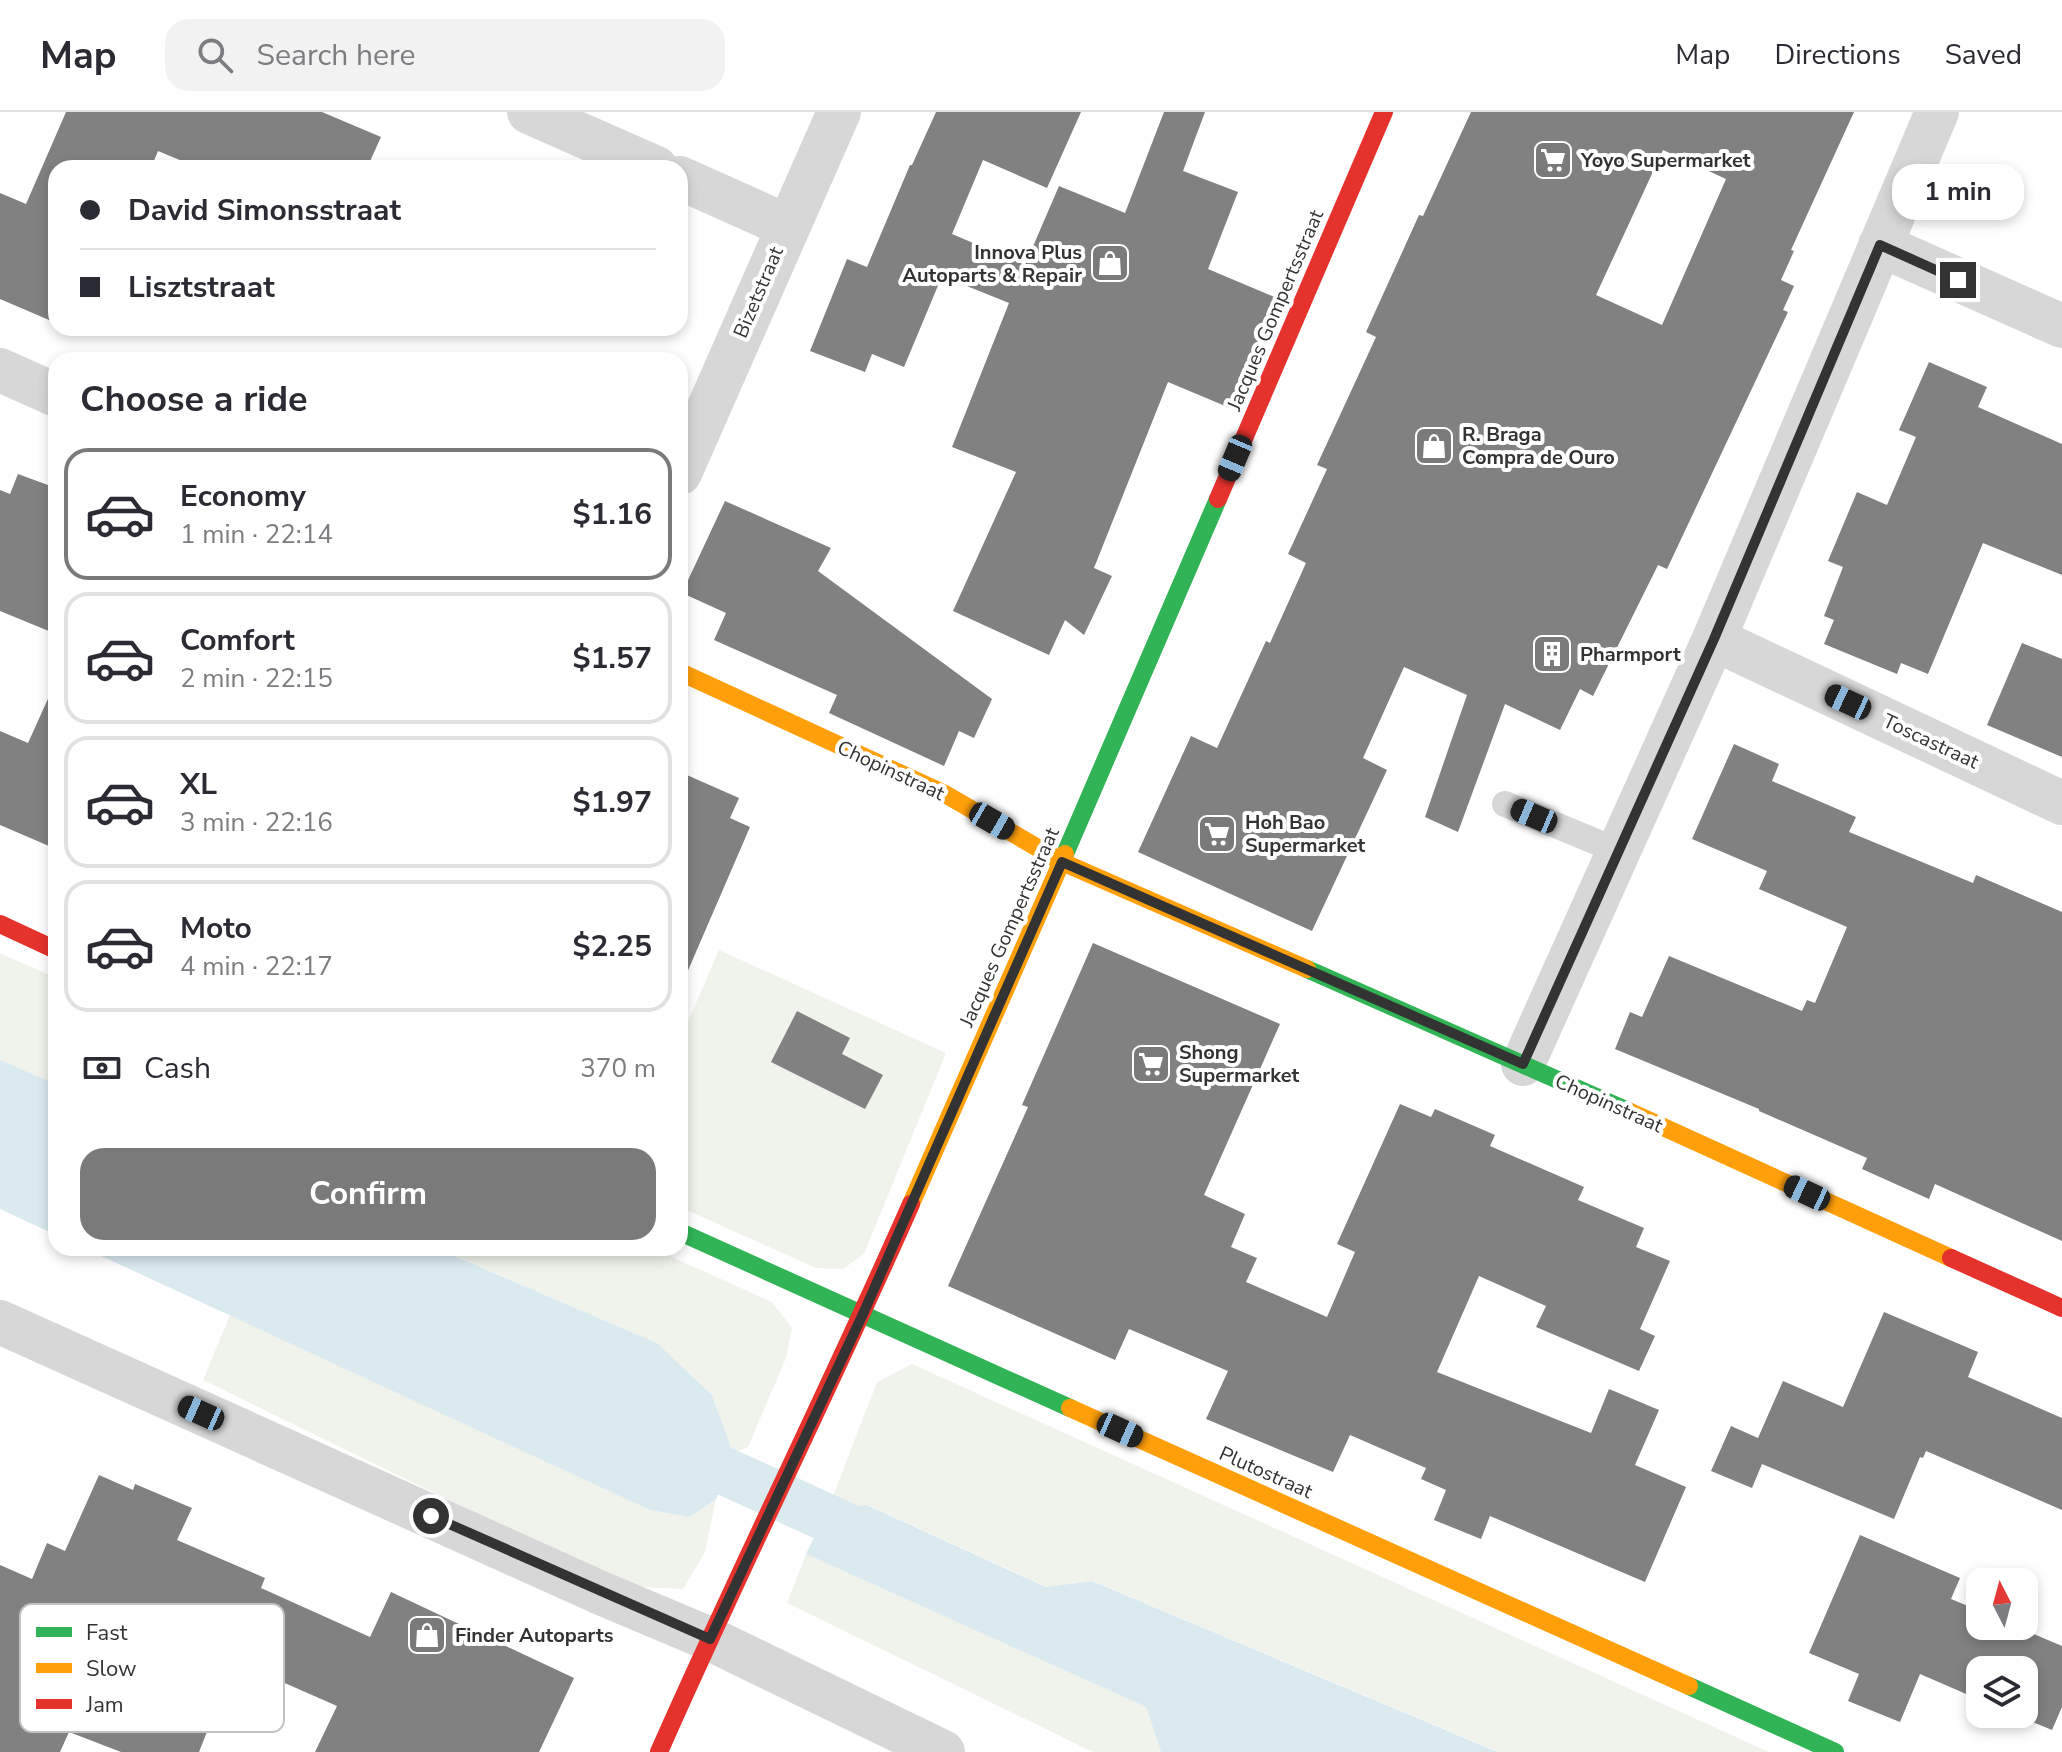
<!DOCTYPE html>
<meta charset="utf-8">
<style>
body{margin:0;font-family:"Nunito Sans",sans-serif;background:#f2f2f3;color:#2b2b33;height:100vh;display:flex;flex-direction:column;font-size:30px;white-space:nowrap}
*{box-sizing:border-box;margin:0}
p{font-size:26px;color:#7c7c81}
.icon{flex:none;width:44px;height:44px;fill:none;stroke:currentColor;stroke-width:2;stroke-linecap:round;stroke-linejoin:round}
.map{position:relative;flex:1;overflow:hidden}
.panel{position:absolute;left:48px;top:240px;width:640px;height:904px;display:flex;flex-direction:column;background:#fff;border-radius:24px;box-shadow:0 4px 12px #0003}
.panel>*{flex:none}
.guide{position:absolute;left:48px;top:48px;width:640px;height:176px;border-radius:24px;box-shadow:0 4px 12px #0003;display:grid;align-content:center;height:176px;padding:0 32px;background:#fff}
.needle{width:52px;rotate:354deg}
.tools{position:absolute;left:1966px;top:1456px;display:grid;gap:16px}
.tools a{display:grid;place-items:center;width:72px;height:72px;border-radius:16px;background:#fff;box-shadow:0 4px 12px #0003;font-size:40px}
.end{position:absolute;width:36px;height:36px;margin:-18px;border:10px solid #333;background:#fff;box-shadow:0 0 0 4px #fff}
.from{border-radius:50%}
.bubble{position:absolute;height:56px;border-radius:24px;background:#fff;box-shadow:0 4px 12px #0003;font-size:26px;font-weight:700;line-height:56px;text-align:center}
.car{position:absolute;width:24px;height:48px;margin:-24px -12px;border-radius:10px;box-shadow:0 0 6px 2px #0007;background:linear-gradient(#222 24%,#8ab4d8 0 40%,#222 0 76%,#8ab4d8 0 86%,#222 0)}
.guide b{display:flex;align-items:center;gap:28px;height:76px;font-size:30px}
.guide b+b{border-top:2px solid #e1e1e2}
.guide i{width:20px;height:20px;background:#2b2b33}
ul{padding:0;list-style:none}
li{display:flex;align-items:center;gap:24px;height:132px;margin:0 16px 12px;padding:0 16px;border:4px solid #e1e1e2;border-radius:24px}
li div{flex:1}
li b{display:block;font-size:30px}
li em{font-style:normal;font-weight:700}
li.current{border-color:#7a7a7a}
li>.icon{width:72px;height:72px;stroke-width:1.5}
h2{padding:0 32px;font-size:36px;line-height:96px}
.pay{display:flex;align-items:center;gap:20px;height:88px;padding:0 32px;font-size:30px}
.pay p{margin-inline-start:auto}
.button{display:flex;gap:16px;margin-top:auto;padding:16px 32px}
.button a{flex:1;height:92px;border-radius:24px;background:#7a7a7a;color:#fff;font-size:32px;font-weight:700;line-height:92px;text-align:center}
header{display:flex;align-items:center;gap:48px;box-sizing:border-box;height:112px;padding:0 40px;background:#fff;border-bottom:2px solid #e1e1e2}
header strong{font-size:38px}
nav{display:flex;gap:44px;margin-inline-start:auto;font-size:28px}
.search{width:560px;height:72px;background:#f2f2f3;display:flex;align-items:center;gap:20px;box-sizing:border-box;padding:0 28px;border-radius:24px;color:#7c7c81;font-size:30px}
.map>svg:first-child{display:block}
.green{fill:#f0f3ec}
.water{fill:#daeaef}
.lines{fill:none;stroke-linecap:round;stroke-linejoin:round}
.canal{stroke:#daeaef;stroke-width:48}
.building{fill:#818181;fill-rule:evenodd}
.lane{stroke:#d7d7d7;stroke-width:26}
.street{stroke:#d7d7d7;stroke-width:44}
.fast{stroke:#30b455;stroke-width:18}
.slow{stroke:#ff9f0a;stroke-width:18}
.jam{stroke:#e5322d;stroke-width:18}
.route{stroke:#333;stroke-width:10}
.labels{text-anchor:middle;stroke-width:8;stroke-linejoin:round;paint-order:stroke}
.poi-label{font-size:20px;font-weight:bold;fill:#333;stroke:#fff;text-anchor:start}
.street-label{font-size:20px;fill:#333;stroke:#fff}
.key{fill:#fff;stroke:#c2c2c2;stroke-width:2}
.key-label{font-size:22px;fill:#333}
</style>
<header>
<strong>Map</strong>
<div class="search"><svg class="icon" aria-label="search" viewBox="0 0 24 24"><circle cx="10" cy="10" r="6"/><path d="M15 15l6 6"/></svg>Search here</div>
<nav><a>Map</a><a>Directions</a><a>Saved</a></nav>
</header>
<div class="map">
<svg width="2062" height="1640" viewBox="0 0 2062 1640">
<rect width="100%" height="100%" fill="#fff"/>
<path class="green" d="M719,838l227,103 -82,201 -21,15 -27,-1 -136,-61v-167z
M0,841l56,25v106l-56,-24z
M437,1136h215l120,54 20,26 -6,30 -38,89 -15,6 -21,-58 -55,-52z
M230,1203l420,195 40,7 26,-18 -11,53 -22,37 -40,-2 -55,-19 -385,-188z
M912,1252l857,388h-270l-406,-171 -46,6 -179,-82 -40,4 49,-127z
M806,1442l340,153 15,45h-68l-306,-149z"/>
<path class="water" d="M0,948l56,24v151l-56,-26z
M84,1136h352l221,95 55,52 21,58 -17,46 -26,18 -40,-7z
M867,1393l179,82 46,-6 406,171h-337l-15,-45 -340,-153 22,-45z"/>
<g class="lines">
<path class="canal" d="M665,1332l217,99"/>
</g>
<path class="building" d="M66,0h256l59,25 -14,31h-168l-41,-17 -7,17h-95v155l-56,-24v-106l26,11z
M936,0h145l-34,76 -64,-28 -31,74 73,31 34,-79 66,27 39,-101h41l-22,59 55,21 -30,77 69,29 -47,110 -62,-26 -74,186 18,8 -28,59 -19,-15 -16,35 -96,-44 63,-139 -64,-25 57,-144 -67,-27 -38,91 -32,-13 -7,18 -55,-21 37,-92 20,8 43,-102h2z
M1471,0h383l-63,138 3,1 -13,29 13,6 -11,24 5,2 -121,257 -9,-4 -65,131 -13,-7 -20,41 -55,-26 -47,128 -33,-15 42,-122 -63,-28 -41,91 24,12 -75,161 -174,-79 53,-116 26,12 49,-107 4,2 36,-80 -18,-9 39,-85 -10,-4 59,-128 -10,-5 53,-117 4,1zM1663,38l63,29 -64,146 -66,-30z
M1929,250l58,25 -9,20 84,37v131l-79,-32 -55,131 -27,-11 -4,11 -73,-30 10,-24 -10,-4 19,-49 -15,-6 29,-69 30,13 29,-68 -17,-7z
M18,362l38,14v146l-56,-23v-121l10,4z
M725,389l106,47 -13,23 174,128 -18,39 -15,-7 -15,35 -115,-53 8,-18 -123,-55 12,-27 -44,-20z
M2022,531l40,16v98l-75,-32z
M56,569v168l-56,-24v-94l28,12z
M1734,632l45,20 -7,17 84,36 -7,15 124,51 3,-8 86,37v329l-127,-57 -6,15 -67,-30 5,-11 -108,-47v-2l-144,-60 15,-37 12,5 27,-61 133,55 5,-11 8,3 32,-76 -88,-38 8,-18 -75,-32z
M680,660l59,26 -9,20 20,9 -70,162z
M1093,831l187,81 -76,171 41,19 -14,33 26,11 -11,24 81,35 28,-65 -18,-8 63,-140 31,13 4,-8 60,26 -5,11 94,41 -6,13 66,28 -8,19 34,14 -30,68 15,7 -16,35 -103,-44 10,-21 -67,-30 -42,96 154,61 18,-44 50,21 -24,55 51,22 -41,95 -155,-66 -9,23 -47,-19 12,-30 -25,-11 5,-11 -76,-33 -17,37 -127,-53 22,-48 -99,-42 -14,31 -167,-74 80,-179 -6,-2z
M797,899l53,27 -8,16 41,21 -18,34 -94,-47z
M1884,1200l94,40 -10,25 94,41v92l-136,-59 -3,7 -3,-1 -26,62 -132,-55 -10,24 -41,-17 20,-45 27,12 25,-57 60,26z
M99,1363l34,15 2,-6 57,24 -15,32 88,38 -4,10 109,49 21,-45 183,86 -35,74h-224l22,-46 -102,-45 -36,91h-78l-52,-20 -9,20h-60v-187l32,14 15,-36 18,8z
M1860,1423l100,43 -9,21 29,12v15h35l47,20v61l-10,23 -39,-16h11v-44h-44v30l-60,-26 -20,48 -52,-21 11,-27 -50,-21z"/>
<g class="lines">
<path class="lane" d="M1505,692l113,47"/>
<path class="street" d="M529,0l127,56
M680,66l107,48
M1880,133l182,81
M0,258l56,25
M680,361l159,-361
M1714,527l348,164
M1523,952l191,-425 223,-527
M0,1210l603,272 107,45 233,113"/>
<path class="fast" d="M1065,742l153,-355
M1307,857l321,142
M680,1120l390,176
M1689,1574l146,66"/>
<path class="slow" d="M680,560l265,122 117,68 245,107
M1628,999l323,147
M911,1092l154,-350
M1070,1296l619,278"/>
<path class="jam" d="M1218,387l166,-387
M0,812l56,26
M1951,1146l111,50
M659,1640c81,-184 171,-364 252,-548"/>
</g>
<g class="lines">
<path class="route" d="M431,1404l279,123 153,-325 199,-452 461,202 191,-425 166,-394 78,35"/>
</g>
<defs>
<symbol id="supermarket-square" viewBox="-11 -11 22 22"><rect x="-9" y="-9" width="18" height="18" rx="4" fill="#7a7a7a" stroke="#fff"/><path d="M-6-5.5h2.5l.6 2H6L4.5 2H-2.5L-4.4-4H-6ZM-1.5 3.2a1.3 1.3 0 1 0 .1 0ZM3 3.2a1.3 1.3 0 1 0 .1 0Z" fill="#fff"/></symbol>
<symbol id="shop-square" viewBox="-11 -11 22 22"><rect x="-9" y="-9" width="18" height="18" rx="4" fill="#7a7a7a" stroke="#fff"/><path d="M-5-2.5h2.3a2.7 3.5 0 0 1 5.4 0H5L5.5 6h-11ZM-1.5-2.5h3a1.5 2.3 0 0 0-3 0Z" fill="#fff"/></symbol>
<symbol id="building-square" viewBox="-11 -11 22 22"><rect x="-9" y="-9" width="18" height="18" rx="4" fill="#7a7a7a" stroke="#fff"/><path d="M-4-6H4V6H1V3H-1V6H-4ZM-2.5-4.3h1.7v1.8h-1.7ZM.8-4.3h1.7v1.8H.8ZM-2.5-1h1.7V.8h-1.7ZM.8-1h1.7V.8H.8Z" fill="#fff"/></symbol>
</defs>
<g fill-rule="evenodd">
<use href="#supermarket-square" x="1531" y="26" width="44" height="44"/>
<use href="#shop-square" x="1088" y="129" width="44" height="44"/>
<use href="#shop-square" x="1412" y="312" width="44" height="44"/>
<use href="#building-square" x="1530" y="520" width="44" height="44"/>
<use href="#supermarket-square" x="1195" y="700" width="44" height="44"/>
<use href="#supermarket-square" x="1129" y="930" width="44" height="44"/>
<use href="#shop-square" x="405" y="1501" width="44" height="44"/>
</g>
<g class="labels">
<g class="poi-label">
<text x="1581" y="55">Yoyo Supermarket</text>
<text x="1082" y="147" text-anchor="end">Innova Plus<tspan x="1082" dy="23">Autoparts &amp; Repair</tspan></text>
<text x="1462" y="329">R. Braga<tspan x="1462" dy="23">Compra de Ouro</tspan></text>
<text x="1580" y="549">Pharmport</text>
<text x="1245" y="717">Hoh Bao<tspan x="1245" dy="23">Supermarket</tspan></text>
<text x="1179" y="947">Shong<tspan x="1179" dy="23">Supermarket</tspan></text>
<text x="455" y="1530">Finder Autoparts</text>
</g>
<g class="street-label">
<text transform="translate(758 180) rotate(-67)" y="7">Bizetstraat</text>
<text transform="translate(1275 198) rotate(-67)" y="7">Jacques Gompertsstraat</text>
<text transform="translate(1931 629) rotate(25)" y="7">Toscastraat</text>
<text transform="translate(891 658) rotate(25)" y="7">Chopinstraat</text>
<text transform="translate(1009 815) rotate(-66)" y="7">Jacques Gompertsstraat</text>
<text transform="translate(1609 991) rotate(24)" y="7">Chopinstraat</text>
<text transform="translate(1266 1360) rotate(24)" y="7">Plutostraat</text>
</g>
</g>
<rect x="20" y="1492" width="264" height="128" rx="12" class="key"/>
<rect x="36" y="1515" width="36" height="10" fill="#30b455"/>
<rect x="36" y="1551" width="36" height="10" fill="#ff9f0a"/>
<rect x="36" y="1587" width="36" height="10" fill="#e5322d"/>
<g class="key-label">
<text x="86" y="1528">Fast</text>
<text x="86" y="1564">Slow</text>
<text x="86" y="1600">Jam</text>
</g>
</svg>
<div class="tools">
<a><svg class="needle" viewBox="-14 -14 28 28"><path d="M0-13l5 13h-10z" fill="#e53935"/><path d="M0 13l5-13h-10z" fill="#7c7c81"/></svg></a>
<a><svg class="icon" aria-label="layers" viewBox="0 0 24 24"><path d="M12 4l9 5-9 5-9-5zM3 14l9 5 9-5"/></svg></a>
</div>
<i class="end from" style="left:431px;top:1404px"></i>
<i class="end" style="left:1958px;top:168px"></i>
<div class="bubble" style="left:1892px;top:52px;width:132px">1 min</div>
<i class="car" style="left:1235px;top:346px;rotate:203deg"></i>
<i class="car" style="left:1848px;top:590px;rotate:295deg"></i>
<i class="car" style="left:1534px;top:704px;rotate:293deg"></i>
<i class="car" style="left:992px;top:709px;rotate:120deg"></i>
<i class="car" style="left:1807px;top:1081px;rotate:295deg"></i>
<i class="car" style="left:201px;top:1301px;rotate:294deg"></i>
<i class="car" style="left:1120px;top:1318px;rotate:114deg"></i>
<div class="guide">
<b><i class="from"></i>David Simonsstraat</b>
<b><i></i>Lisztstraat</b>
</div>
<section class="panel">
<h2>Choose a ride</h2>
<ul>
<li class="current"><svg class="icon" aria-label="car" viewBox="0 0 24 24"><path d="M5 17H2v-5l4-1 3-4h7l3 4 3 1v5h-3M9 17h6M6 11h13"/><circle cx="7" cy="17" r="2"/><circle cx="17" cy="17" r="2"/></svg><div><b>Economy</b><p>1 min · 22:14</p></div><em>$1.16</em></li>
<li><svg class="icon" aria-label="car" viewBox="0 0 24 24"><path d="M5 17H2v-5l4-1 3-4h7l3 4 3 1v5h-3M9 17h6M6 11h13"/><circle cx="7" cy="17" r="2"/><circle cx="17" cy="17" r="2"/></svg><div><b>Comfort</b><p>2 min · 22:15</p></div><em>$1.57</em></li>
<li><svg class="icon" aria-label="car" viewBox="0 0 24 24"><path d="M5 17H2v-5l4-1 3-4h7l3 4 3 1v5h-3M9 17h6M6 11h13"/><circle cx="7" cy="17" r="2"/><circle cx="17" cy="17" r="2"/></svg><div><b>XL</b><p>3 min · 22:16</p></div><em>$1.97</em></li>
<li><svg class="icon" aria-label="car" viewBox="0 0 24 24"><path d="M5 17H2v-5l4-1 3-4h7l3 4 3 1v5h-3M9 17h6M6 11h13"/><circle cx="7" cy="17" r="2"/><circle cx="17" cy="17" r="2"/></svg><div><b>Moto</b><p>4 min · 22:17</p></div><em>$2.25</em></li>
</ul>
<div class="pay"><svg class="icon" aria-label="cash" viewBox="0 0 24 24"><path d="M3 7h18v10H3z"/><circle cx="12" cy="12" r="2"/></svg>Cash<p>370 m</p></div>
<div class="button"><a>Confirm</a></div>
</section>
</div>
